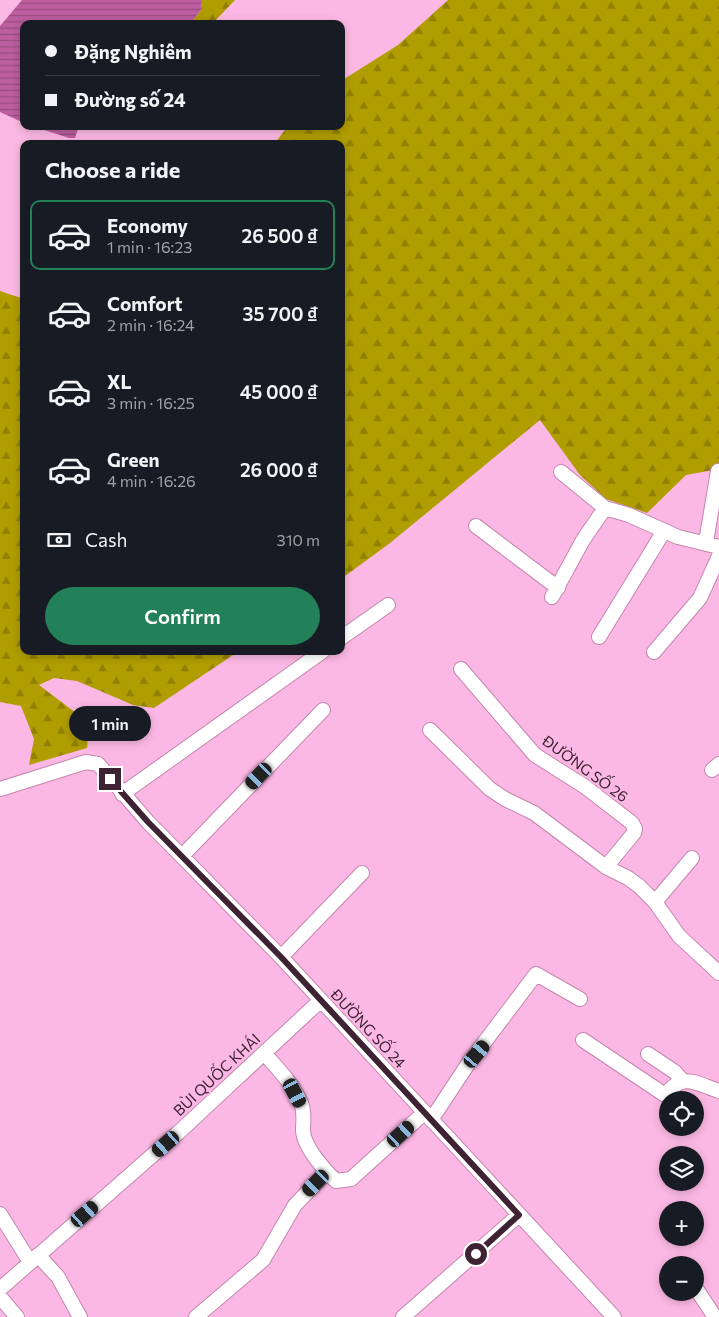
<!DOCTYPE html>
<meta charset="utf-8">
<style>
body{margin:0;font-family:Commissioner,sans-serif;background:#20242c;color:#f1f3f6;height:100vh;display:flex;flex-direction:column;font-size:19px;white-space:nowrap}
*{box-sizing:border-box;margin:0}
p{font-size:16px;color:#9ea1a6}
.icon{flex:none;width:28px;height:28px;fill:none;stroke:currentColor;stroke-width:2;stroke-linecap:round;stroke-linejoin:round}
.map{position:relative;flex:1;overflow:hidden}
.sheet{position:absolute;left:20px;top:140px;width:325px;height:515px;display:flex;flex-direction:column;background:#171b24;border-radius:10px;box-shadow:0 2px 8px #0003}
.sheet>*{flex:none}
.banner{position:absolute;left:20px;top:20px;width:325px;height:110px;border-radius:10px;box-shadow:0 2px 8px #0003;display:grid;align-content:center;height:110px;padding:0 25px;background:#171b24}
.tools{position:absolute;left:659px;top:1091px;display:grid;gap:10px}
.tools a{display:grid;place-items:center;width:45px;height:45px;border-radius:50%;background:#171b24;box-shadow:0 2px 8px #0003;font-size:25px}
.end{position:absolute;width:22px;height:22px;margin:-11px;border:6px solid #3e2335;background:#fff;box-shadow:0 0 0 2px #fff}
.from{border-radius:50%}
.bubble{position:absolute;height:35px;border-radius:18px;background:#171b24;box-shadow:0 2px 8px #0003;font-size:16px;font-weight:600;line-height:35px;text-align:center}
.car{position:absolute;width:15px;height:30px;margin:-15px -8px;border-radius:6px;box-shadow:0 0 4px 1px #0007;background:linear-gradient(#222 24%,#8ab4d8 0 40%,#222 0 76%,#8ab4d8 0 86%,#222 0)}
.banner b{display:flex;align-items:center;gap:18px;height:48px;font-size:19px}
.banner b+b{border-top:1px solid #363941}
.banner i{width:12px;height:12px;background:#f1f3f6}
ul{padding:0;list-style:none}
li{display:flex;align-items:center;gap:15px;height:70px;margin:0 10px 8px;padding:0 15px;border:2px solid transparent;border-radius:10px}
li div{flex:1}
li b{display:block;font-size:19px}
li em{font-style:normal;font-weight:600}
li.active{border-color:#228158}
li>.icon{width:45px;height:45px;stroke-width:1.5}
h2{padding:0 25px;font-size:22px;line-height:60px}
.pay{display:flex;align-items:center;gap:12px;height:55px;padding:0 25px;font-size:19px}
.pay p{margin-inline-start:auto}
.cta{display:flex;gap:10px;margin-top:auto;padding:10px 25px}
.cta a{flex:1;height:58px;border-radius:30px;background:#228158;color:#fff;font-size:20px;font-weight:600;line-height:58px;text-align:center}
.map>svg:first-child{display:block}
.forest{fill:url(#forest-firs)}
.water{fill:url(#water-rules)}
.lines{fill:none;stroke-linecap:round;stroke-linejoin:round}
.street-casing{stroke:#c585af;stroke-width:16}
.street{stroke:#fff;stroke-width:14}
.route{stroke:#3e2335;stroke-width:6}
.labels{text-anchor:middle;stroke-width:4.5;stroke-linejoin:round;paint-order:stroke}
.street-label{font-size:15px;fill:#3e2335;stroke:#fcb8e4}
</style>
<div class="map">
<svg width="719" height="1317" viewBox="0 0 719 1317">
<defs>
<pattern id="forest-firs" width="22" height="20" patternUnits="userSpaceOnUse" patternTransform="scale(1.25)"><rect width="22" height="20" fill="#b09d00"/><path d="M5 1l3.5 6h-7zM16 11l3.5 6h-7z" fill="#918003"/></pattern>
<pattern id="water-rules" width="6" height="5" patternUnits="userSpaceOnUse" patternTransform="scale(1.25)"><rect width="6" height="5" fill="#bc5e9f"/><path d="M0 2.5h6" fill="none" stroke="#9a4d82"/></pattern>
</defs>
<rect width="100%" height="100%" fill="#fcb8e4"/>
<path class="forest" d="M202,0h33l-23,24h-22l11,-14z
M448,0h271v469l-33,6 -39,38 -41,-14 -26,-24 -40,-55 -150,123 -49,36v-435h-67l14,-18h53v-45l57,-36z
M0,291l24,8v352h215l-85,57 -21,-3 -56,-24 -23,-3 -15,7 41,31 9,11 -2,21 -58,17 5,-26 -13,-33 -21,-4z"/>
<path class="water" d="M22,0h180l-1,10 -11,14h-166v99l-24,-11v-86z
M32,126h47l-4,12h-6z"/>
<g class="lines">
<defs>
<path id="street" d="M561,472l44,36
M476,526l82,62
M706,542l12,-71
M552,597l31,-57 22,-32 24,7 49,22 41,10
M599,637l65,-106
M341,638l47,-33
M654,652l46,-54 19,-42
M461,669l74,86 49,31 48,37 3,6 -1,4 -28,34 22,11 11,8 16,16 24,34 40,37
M430,730l60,59 15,10 29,14 72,54
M712,770l7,-6
M0,789l86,-27 12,2 50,58 133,135 333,360
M122,794l201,-143
M182,856l141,-146
M655,902l37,-44
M281,957l81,-84
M583,1040l82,55c18,-23 30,-12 54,-4
M264,1053c14,16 29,31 37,50 4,10 2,17 2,27 0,16 22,41 33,51l15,-2 73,-66
M648,1054l27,18 7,8
M431,1120l37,-56 68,-90 44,25
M0,1214l30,48
M38,1255l20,22 22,40
M695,1287l20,30
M0,1289l179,-157 141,-131
M0,1297l17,20
M196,1317l67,-57 32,-55 31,-32
M403,1317l116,-102"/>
</defs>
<use href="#street" class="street-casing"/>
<use href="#street" class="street"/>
</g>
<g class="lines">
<path class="route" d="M110,779l38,43 133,135 238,258 -43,39"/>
</g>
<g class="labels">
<g class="street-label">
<text transform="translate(585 769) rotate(36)" y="5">ĐƯỜNG SỐ 26</text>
<text transform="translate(368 1029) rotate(47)" y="5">ĐƯỜNG SỐ 24</text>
<text transform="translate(217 1075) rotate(-43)" y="5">BÙI QUỐC KHÁI</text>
</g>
</g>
</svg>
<div class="tools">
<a><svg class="icon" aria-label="locate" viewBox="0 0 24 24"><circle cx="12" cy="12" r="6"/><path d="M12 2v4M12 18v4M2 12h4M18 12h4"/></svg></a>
<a><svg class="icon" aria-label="layers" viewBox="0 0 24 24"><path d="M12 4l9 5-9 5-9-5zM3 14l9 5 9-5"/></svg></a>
<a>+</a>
<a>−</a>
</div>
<i class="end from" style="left:476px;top:1254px"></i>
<i class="end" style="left:110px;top:779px"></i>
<div class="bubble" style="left:69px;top:706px;width:82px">1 min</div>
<i class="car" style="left:259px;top:776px;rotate:224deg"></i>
<i class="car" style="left:477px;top:1054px;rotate:40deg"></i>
<i class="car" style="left:295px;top:1093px;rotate:152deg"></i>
<i class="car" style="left:401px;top:1134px;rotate:48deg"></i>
<i class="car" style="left:166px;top:1144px;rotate:229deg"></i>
<i class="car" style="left:316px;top:1183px;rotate:225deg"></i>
<i class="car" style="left:85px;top:1214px;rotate:49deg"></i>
<div class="banner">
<b><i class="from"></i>Đặng Nghiêm</b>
<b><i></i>Đường số 24</b>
</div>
<section class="sheet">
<h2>Choose a ride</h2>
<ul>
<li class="active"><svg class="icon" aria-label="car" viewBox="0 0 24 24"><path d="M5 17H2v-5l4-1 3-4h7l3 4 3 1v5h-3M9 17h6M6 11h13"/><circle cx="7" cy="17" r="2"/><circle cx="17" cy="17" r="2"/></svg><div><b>Economy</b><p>1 min · 16:23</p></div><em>26 500 ₫</em></li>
<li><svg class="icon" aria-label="car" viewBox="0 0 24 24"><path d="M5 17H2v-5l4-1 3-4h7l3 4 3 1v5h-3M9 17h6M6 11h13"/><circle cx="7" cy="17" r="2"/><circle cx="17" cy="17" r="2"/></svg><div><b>Comfort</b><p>2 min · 16:24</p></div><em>35 700 ₫</em></li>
<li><svg class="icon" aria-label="car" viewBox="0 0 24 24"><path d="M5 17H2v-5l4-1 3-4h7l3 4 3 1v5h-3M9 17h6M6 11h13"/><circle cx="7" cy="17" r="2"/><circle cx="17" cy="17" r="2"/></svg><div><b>XL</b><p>3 min · 16:25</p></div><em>45 000 ₫</em></li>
<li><svg class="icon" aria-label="car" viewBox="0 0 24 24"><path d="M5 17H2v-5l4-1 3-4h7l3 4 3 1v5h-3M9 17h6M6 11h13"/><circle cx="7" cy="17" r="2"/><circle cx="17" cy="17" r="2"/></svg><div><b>Green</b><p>4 min · 16:26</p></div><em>26 000 ₫</em></li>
</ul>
<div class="pay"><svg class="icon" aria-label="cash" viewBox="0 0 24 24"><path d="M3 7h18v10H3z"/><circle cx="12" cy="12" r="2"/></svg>Cash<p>310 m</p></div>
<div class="cta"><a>Confirm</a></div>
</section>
</div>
